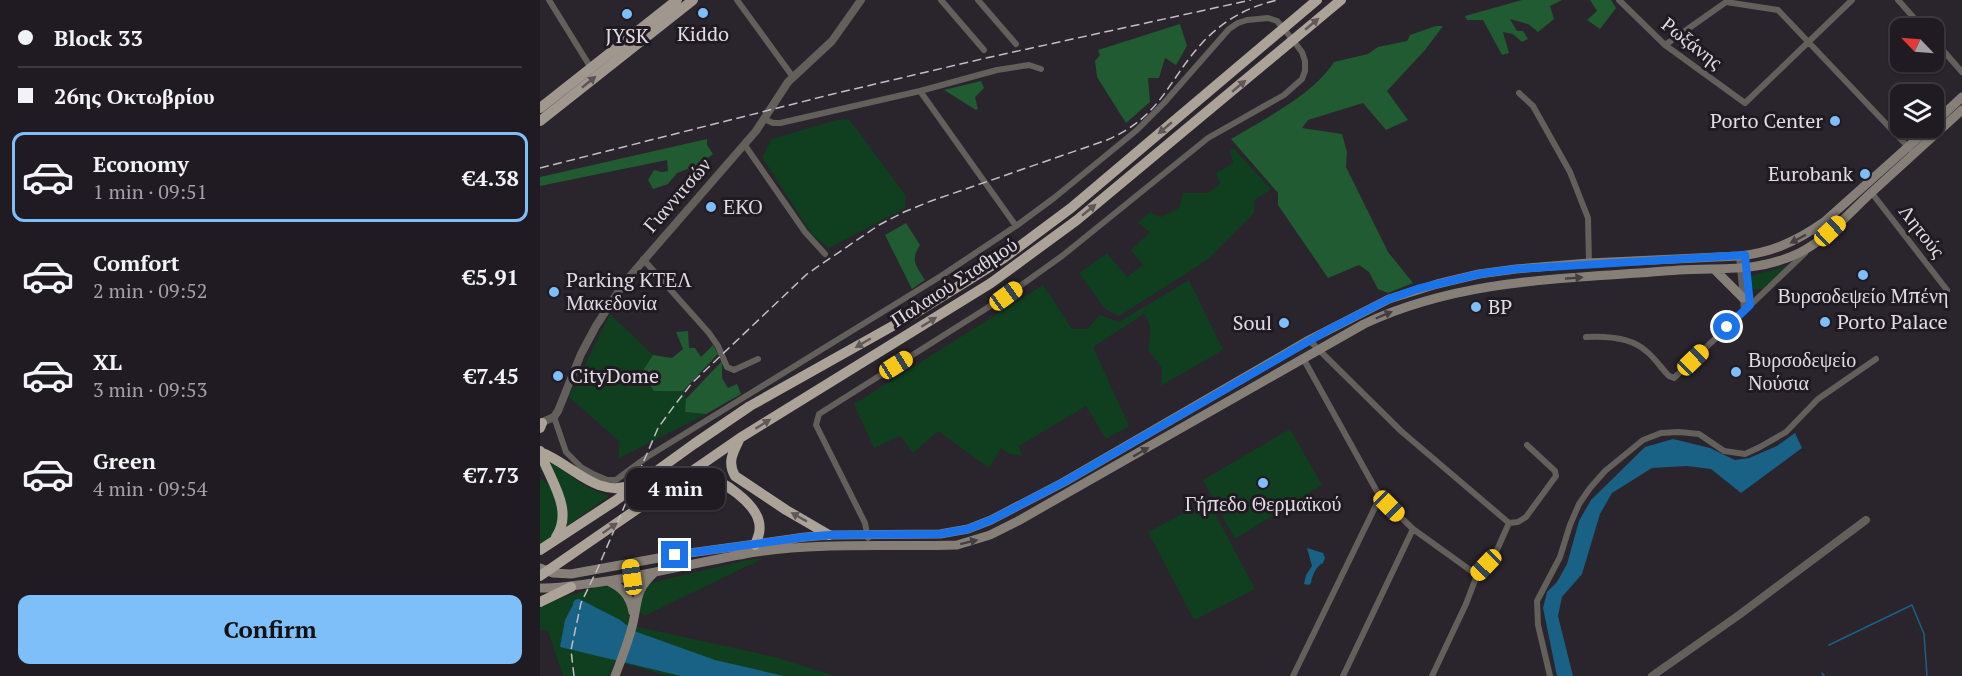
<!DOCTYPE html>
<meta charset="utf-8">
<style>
body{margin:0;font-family:"PT Serif",serif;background:#28242a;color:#f1f3f6;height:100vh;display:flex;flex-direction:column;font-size:22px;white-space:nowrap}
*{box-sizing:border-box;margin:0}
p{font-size:20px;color:#a2a1a5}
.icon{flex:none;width:33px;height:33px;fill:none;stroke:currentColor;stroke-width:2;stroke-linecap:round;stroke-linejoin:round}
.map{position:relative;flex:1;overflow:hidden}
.side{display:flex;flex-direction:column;background:#201b22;width:540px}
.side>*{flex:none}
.hud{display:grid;align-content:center;height:132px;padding:0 18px;background:#201b22}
.needle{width:39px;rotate:295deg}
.controls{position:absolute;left:1350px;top:18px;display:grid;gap:12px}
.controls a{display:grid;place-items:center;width:54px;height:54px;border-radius:12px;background:#201b22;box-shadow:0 2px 4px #0004,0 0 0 2px #3d3940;font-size:30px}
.end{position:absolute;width:27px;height:27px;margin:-14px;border:8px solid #1a73e8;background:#fff;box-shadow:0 0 0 3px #fff}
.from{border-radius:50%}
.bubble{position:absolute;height:42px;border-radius:12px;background:#201b22;box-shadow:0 2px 4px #0004,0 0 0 2px #3d3940;font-size:20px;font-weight:700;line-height:42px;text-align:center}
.car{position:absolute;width:18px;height:36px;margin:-18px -9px;border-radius:8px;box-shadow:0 0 4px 2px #0007;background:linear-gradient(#f5c518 24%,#345 0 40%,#f5c518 0 76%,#345 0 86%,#f5c518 0)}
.hud b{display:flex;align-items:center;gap:21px;height:57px;font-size:22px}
.hud b+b{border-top:2px solid #3d3940}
.hud i{width:15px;height:15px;background:#f1f3f6}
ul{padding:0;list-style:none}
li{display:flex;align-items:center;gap:18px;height:90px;margin:0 12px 9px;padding:0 6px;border:3px solid transparent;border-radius:12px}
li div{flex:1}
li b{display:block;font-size:22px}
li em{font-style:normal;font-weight:700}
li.current{border-color:#7ebef9}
li>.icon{width:54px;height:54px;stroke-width:1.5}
.primary-button{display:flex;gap:12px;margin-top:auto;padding:12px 18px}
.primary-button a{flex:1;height:69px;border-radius:12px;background:#7ebef9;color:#111;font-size:24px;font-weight:700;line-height:69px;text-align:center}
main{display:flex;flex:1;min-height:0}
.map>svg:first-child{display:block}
.green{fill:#0f3f1f}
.forest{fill:#215b32}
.water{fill:#196185}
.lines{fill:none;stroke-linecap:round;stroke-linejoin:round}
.stream{stroke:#196185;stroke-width:1.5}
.river{stroke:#196185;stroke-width:10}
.minor{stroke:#635f5b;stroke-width:6}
.tertiary{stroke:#635f5b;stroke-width:8}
.secondary{stroke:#867f78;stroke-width:9}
.primary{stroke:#a0988e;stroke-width:10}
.trunk{stroke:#aca398;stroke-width:10}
.rail{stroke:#c2bec5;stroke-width:1.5;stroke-dasharray:9 4.5;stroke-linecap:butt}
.oneway{fill:#605858}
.oneway2{fill:#5a5353}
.oneway3{fill:#443d41}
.route{stroke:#1a73e8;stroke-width:8}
.poi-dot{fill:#7ebef9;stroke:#211a23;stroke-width:2}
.labels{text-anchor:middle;stroke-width:6;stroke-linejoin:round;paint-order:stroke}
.poi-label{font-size:20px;fill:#e0dce2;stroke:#211a23;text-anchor:start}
.street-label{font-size:20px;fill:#e0dce2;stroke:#211a23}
</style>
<main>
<section class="side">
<div class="hud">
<b><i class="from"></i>Block 33</b>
<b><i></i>26ης Οκτωβρίου</b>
</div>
<ul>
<li class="current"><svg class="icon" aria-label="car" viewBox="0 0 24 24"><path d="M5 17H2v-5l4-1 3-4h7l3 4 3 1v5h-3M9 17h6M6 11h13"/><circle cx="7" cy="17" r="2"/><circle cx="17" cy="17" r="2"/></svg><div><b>Economy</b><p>1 min · 09:51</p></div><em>€4.38</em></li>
<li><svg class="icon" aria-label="car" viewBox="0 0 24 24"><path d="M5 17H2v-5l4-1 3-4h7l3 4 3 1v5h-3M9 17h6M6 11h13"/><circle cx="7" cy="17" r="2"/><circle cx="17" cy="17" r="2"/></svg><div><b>Comfort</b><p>2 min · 09:52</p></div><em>€5.91</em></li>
<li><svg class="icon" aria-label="car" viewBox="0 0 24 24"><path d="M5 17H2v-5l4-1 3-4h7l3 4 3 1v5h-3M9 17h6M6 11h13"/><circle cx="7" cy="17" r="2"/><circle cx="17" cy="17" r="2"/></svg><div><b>XL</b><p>3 min · 09:53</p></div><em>€7.45</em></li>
<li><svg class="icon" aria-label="car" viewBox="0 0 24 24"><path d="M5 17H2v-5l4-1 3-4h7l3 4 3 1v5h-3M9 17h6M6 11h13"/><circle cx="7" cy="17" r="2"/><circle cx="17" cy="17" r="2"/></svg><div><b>Green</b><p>4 min · 09:54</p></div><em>€7.73</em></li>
</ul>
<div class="primary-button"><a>Confirm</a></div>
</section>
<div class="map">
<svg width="1422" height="676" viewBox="0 0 1422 676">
<rect width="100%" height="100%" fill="#2a242d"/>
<path class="green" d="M309,119l57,77 -1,12 -76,40 -16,-12 -51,-79 10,-18 64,-19z
M694,149l37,40 -16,11 -1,13 -47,47 -88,56 -14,-7 -26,-36 28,-20 20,24 16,-12 -12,-15 19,-18 -12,-9 12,-11 11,5 18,-9 4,-15h25l12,-9 -4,-11 17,-10 -3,-12z
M1247,266v2l-24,21 -12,1v-14z
M649,280l34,70 -62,36 1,-18 -14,-18c2,-14 5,-25 -4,-36l-51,33 36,79 -23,13 -20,-33 -67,40 3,10 -12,-2 -9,-6 -12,20 -51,-37 -25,22 -13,-17 -26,12 -20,-44 189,-119 29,44h15l13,-14 19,7z
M70,314l43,41 -11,17 12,18 29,1 3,8 -1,13 21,2 -88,45 2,-17 -51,-45z
M750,429l32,56 -87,54 -32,-59z
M0,459c17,5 28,15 42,25 8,5 18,8 27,12l-69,49v-67l10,8 -4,-14 -6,-2z
M668,500l47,89 -61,31 -46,-88z
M212,559h10l-118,57 -6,-7v-8l12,-18z
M62,586l11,1c13,12 18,19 16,38l146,32 60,19h-166l-54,-15 -6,15h-46l-15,-45 -8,-1v-23l23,-10z"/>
<path class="forest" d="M982,0h40l-12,6 4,13 -16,13 -10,-8 -18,-5 7,12h6l5,8 -6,3 -9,-8 -10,-2 6,21 -7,2 -19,-35h-16l-2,-4z
M1050,0h21l5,8 -16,21 -13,-9 10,-9z
M640,24l7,22 -11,19 -11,-7 -6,20h-11l2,24 -24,21 -29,-46 -2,-16 5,-6 -2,-5z
M896,26h7l-18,24 -38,41 21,29 -22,10 -23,-27 -55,17 -6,8 40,6 5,18 -1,15 42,85 25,31 -25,10 -10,-4 -9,-17 -10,-7 -31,13 -50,-73v-12l-47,-54c33,-20 82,-44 103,-77l34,-8 10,-7 29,-6 3,-6z
M441,81l3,7 -9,9 3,12 -2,1 -32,-20z
M167,139v6l6,9 -10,8 2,5 -8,10 -7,-9 -13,5 -9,11 -15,5 -5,-9 6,-10 8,2 6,-1 -1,-11 -127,26v-9z
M366,223l14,22c-10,16 -4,20 5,35l-13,9 -27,-54z
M148,331l1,17h6l6,9 12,-12 5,9 -35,37h-29l-12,-19 11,-17 19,3 11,-9 -7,-17z
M182,361v17l6,10 9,-4 4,10 -35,20 -21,-2 1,-13z"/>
<path class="water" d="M1255,433l7,15 -61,45 -30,-24 -24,-3 -35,2 -40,25 -12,21 -18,60 -20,23 -4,19 15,60h-16l-14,-68 4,-16 10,-10 10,-18 12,-43 12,-21 54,-53 28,-8 37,9 25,12 14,-2 28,-12z
M767,548l16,5 2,5 -2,5c-7,3 -11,13 -12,20l-2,2 -5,-1 2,-9 6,-9z
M34,603l35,19 106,38 69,16h-103l-121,-29 5,-27z"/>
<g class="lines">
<path class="stream" d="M1289,645l83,-40 12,29 3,42
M1282,673l2,3"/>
<path class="river" d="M38,604l39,20 12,9"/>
<path class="minor" d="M9,0l42,68
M197,0l56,77
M401,0l43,50
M438,0l38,44
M1079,0l46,45 80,58 107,-103
M1358,0l25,28
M1394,40l28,32
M1125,45l61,-43 52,8 133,140
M380,91l96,135
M979,93l14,13 37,66 18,46 1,45
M224,119l9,4h7l140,-32 77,-21 32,-5 12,4
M204,144l61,88 20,22
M1331,192l76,98
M1205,255l5,50
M1199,256l5,54
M103,259l66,74 9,13 9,21 7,3 24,-11
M1046,337c20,-1 45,0 60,14 9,7 15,17 23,25l5,2 131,-125
M769,340l92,91 108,92
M763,358l77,139 33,32 64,46
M14,417l12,35 15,15 12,7 14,6h9l31,-23 294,-181 75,-50 38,-28 83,-68 27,-27 65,-74 9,-6 9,-3 21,-2 9,3 11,13 14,18 3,9v10l-3,8 -18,16 -76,43 -146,118 -56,40 -187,118 -3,11 49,98 3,15
M753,676l87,-179
M803,676l70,-147
M892,676l34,-72 11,-29 19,-23 13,-29 9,-1 8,-5 30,-41 -1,-5 -28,-26
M1010,676l-12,-51 -1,-24 23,-44 10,-32 9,-21 11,-16 15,-17 38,-31 18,-7 18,-1 20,2 25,17 21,3 15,-7 26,-15 32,-33 58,-40"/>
<path class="tertiary" d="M0,423l14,-6 4,-6 23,-57 15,-28 28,-43 132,-152 32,-49 44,-41 29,-41
M1112,676l87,-61 127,-95"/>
<path class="secondary" d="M1394,123l28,-26
M1174,269l29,29
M0,568l13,5 18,1 104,-19 130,-18 24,-2 111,-1 28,-5 23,-9 73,-38 245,-142 80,-41 48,-15 42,-10 37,-5 73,-6 150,-7c32,-3 58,-15 85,-34l105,-94
M68,581c14,6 22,15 25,31
M0,588c19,1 36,-3 54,-5 55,-8 108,-22 162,-31 67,-10 134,-5 201,-7l33,-10 28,-14 346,-197c100,-47 207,-45 315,-54 44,-3 78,3 120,-17 28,-14 50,-40 73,-61 30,-27 60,-55 90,-82
M75,676c6,-16 13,-33 17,-49 7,-26 1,-35 23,-55"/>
<path class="primary" d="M0,108l137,-108
M0,121l153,-121"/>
<path class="trunk" d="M0,428l2,-5
M199,440c-6,13 -12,22 -4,36l51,34 43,25
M0,451c8,27 35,58 16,86
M0,452c31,11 56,47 92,33
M145,478c6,-2 13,-3 19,-2 19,4 51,27 55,46 2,9 -1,15 -4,23
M0,550l75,-49 79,-57 56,-38 164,-92 90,-56 67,-50 246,-208
M0,576l200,-138 251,-155 86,-63 264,-220
M0,602l31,-15"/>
<path class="rail" d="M0,168l293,-74 153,-36 265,-58
M34,676l-3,-26 10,-47 16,-33 61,-142 16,-22 18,-23 115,-109 72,-49 25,-13 27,-11 176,-61c55,-24 60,-59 96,-98 21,-22 46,-36 75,-42"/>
</g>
<defs><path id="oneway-solid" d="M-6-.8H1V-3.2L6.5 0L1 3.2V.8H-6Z" transform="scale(1.5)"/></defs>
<g class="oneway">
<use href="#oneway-solid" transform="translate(772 24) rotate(-40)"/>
<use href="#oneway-solid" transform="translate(699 86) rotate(-40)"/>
<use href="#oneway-solid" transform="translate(625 128) rotate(140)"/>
<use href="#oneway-solid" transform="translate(549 210) rotate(-39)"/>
<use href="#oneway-solid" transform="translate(389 322) rotate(-32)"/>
<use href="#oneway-solid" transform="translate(323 343) rotate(150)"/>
<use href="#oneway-solid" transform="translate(223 424) rotate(-32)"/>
<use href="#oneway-solid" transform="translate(259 517) rotate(-151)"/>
<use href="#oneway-solid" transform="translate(70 528) rotate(-35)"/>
</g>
<use class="oneway2" href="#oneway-solid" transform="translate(49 82) rotate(-39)"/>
<g class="oneway3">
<use href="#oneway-solid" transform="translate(1258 239) rotate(152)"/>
<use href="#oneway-solid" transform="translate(1034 278) rotate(-4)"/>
<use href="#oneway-solid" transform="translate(844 315) rotate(-23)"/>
<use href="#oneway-solid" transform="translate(601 452) rotate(-30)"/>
<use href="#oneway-solid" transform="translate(429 542) rotate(-14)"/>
</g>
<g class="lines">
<path class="route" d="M135,555l130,-18 24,-2 111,-1 28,-5 23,-9 73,-38 264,-152 61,-31 28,-10 62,-15 37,-5 229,-14 5,50 -23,22"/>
</g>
<g class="poi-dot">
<circle cx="163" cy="13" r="6"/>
<circle cx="87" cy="14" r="6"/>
<circle cx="1295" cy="121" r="6"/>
<circle cx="1325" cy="174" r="6"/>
<circle cx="171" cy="207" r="6"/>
<circle cx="1323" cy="275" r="6"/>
<circle cx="14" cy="292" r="6"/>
<circle cx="936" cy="307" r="6"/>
<circle cx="1285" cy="322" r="6"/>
<circle cx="744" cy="323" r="6"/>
<circle cx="1196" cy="372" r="6"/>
<circle cx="18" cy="376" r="6"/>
<circle cx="723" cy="483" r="6"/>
</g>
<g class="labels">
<g class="poi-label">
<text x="163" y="41" text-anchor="middle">Kiddo</text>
<text x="87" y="43" text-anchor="middle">JYSK</text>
<text x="1283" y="128" text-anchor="end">Porto Center</text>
<text x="1313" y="181" text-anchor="end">Eurobank</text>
<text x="183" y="214">ΕΚΟ</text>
<text x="26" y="287">Parking ΚΤΕΛ<tspan x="26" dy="23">Μακεδονία</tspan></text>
<text x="1323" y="303" text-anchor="middle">Βυρσοδεψείο Μπένη</text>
<text x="948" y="314">BP</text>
<text x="1297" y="329">Porto Palace</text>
<text x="732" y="330" text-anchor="end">Soul</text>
<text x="1208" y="367">Βυρσοδεψείο<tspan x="1208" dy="23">Νούσια</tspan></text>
<text x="30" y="383">CityDome</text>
<text x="723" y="511" text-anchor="middle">Γήπεδο Θερμαϊκού</text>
</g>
<g class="street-label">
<text transform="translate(1152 43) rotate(38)" y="7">Ρωξάνης</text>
<text transform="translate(137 195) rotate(-49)" y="7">Γιαννιτσών</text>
<text transform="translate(1382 231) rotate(52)" y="7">Λητούς</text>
<text transform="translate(414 282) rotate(-33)" y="7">Παλαιού Σταθμού</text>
</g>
</g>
</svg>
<div class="controls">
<a><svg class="needle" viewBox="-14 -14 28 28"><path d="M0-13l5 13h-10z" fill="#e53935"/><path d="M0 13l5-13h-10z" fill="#a2a1a5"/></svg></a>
<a><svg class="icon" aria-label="layers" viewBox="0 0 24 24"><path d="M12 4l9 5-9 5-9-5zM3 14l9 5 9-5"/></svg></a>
</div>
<i class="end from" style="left:1187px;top:327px"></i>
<i class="end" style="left:135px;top:555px"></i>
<div class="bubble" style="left:86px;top:468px;width:99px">4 min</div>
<i class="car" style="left:1290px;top:231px;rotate:47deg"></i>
<i class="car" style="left:466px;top:296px;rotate:54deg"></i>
<i class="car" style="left:1153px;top:360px;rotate:46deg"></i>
<i class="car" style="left:356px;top:365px;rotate:58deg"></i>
<i class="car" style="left:849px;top:506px;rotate:135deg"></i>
<i class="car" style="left:946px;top:565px;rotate:224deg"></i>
<i class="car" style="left:92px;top:577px;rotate:352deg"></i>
</div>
</main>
